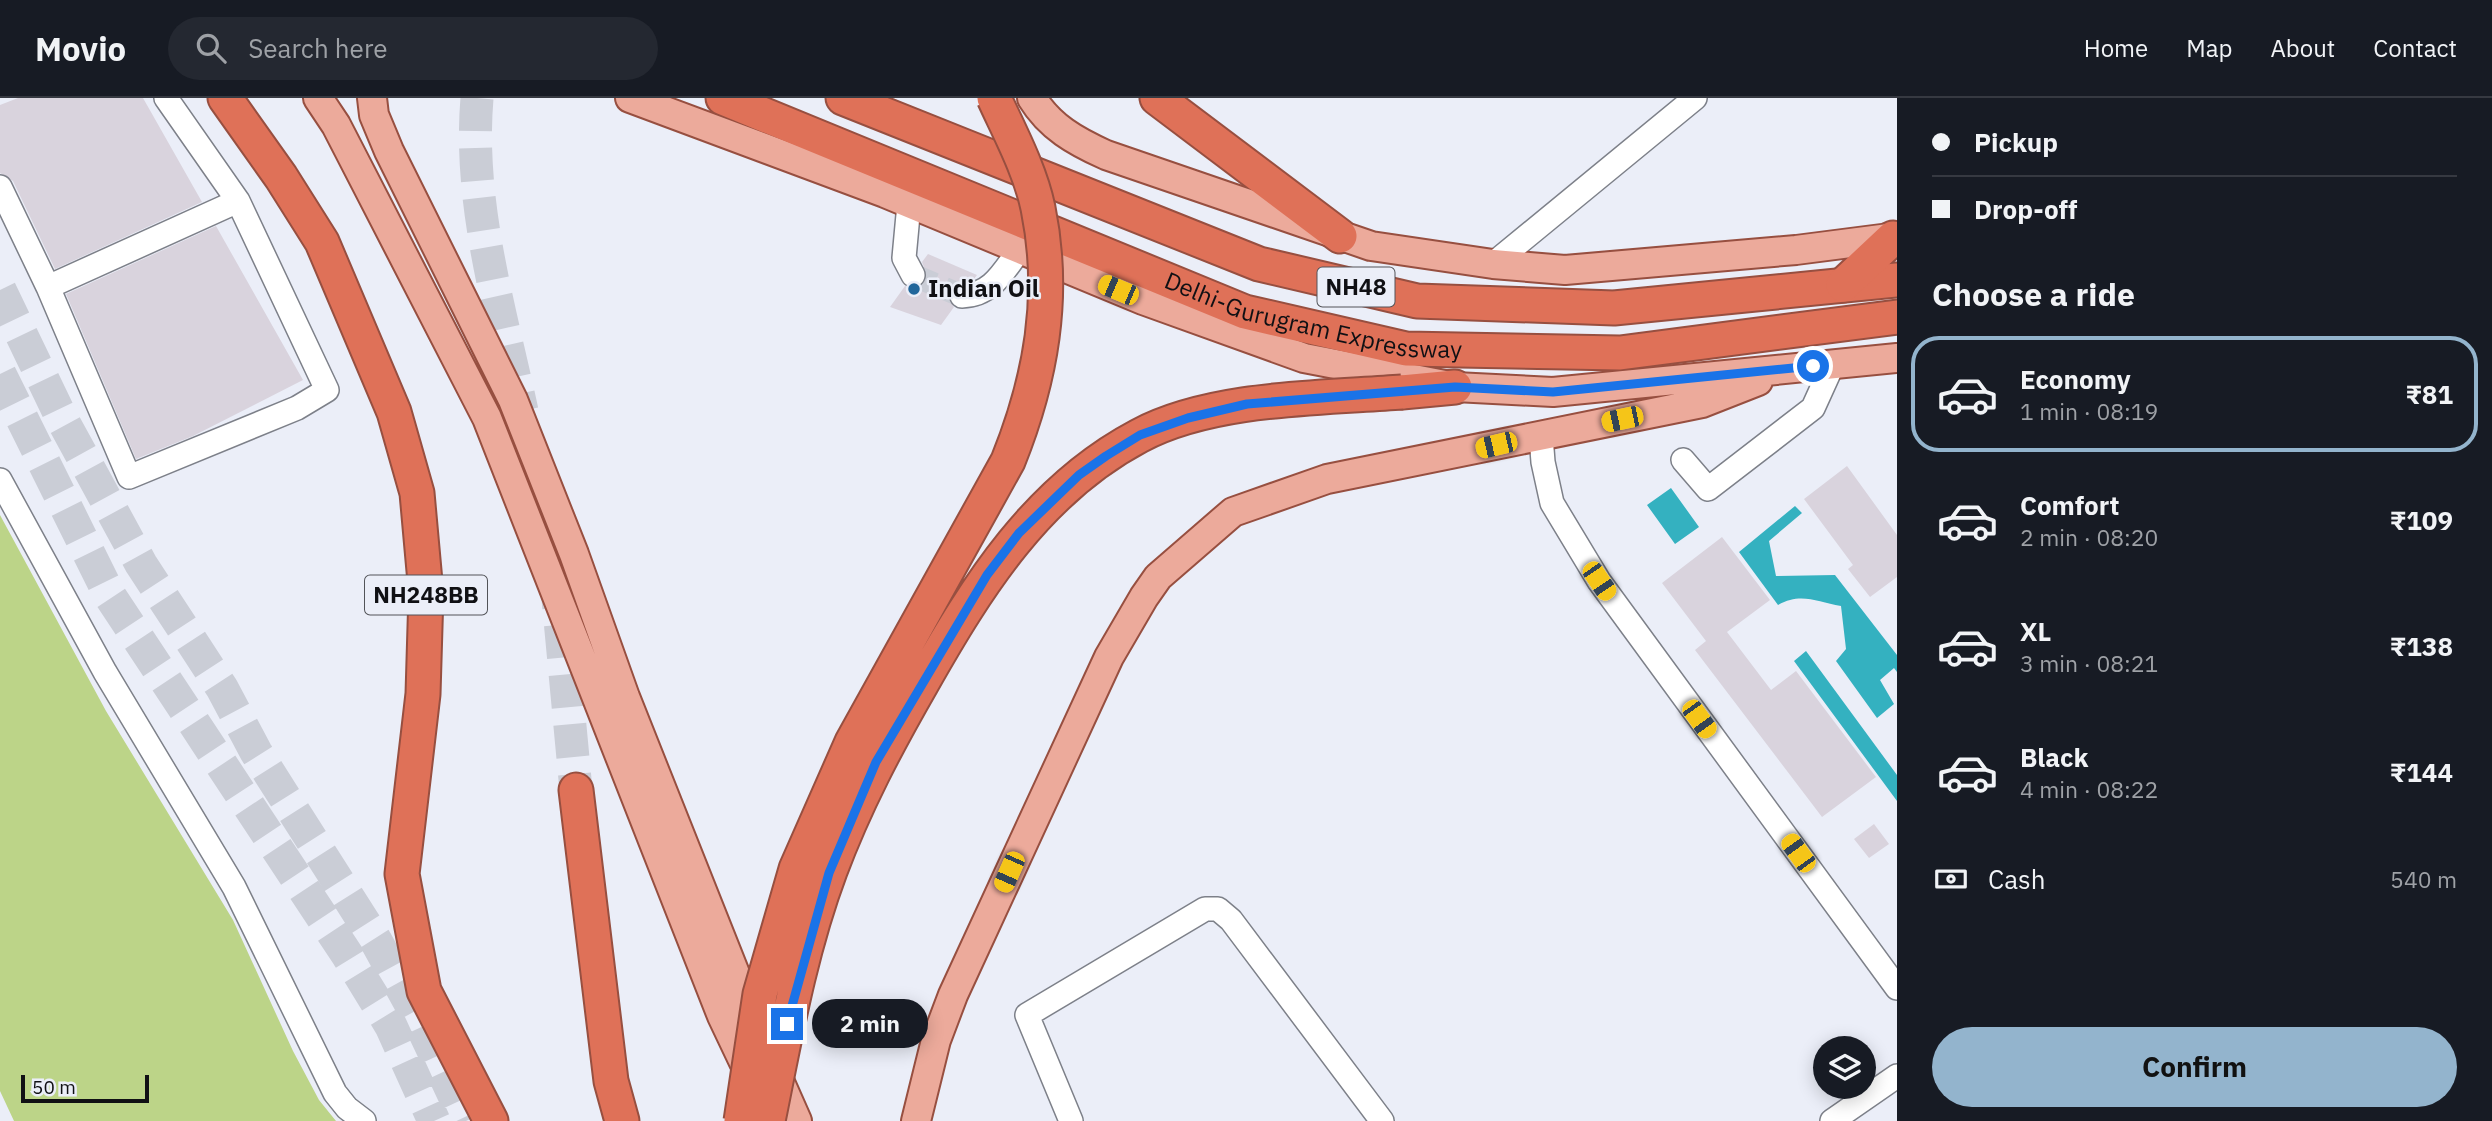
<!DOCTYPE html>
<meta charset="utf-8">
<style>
body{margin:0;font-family:"IBM Plex Sans",sans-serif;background:#242831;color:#f1f3f6;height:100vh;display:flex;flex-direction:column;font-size:26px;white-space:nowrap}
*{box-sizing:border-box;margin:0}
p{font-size:23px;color:#9ea1a6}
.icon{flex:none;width:38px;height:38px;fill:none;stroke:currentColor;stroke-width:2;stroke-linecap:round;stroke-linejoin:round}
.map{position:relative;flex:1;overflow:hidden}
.drawer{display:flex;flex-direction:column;background:#171b24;width:595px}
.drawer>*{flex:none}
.hud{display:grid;align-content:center;height:154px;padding:0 35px;background:#171b24}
.controls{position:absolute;left:1813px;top:938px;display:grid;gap:14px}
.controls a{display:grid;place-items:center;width:63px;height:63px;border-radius:50%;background:#171b24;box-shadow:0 4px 18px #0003;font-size:35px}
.scale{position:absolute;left:21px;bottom:18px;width:128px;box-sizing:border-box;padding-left:7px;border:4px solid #101014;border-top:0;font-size:19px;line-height:24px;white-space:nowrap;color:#101014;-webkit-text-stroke:5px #ebeef8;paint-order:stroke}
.end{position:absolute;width:32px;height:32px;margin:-16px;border:9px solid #1a73e8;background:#fff;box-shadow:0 0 0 4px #fff}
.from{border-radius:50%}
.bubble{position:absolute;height:49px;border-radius:24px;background:#171b24;box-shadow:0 4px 18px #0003;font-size:23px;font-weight:800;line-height:49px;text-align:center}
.car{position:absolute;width:21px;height:42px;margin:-21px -10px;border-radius:9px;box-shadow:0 0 5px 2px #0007;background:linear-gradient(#f5c518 24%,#345 0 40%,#f5c518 0 76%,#345 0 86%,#f5c518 0)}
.hud b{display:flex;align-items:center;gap:24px;height:66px;font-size:26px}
.hud b+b{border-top:2px solid #363941}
.hud i{width:18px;height:18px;background:#f1f3f6}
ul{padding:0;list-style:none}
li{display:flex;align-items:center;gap:21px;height:116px;margin:0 14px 10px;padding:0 21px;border:4px solid transparent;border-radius:28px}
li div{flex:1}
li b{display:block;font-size:26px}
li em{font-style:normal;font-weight:800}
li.active{border-color:#93b4cd}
li>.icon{width:63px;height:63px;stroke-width:1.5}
h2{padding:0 35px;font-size:32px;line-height:84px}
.pay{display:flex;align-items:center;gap:18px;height:77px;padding:0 35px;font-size:26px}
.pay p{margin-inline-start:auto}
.button{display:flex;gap:14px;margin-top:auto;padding:14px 35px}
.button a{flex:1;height:80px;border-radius:42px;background:#93b4cd;color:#111;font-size:28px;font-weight:800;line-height:80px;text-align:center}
header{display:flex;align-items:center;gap:42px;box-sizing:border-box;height:98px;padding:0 35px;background:#171b24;border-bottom:2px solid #363941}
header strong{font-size:33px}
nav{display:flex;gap:38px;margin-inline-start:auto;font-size:24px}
.search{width:490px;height:63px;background:#242831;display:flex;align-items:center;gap:18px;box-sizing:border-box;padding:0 24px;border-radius:38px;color:#9ea1a6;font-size:26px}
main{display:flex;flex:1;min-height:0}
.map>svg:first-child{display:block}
.green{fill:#bcd488}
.water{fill:#34b1c0}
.building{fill:#d9d3dd}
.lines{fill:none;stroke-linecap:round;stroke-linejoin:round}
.minor-tunnel{stroke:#cacdd6;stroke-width:23;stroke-dasharray:23 11;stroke-linecap:butt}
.highway-tunnel{stroke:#cacdd6;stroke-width:33;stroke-dasharray:33 17;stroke-linecap:butt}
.minor-casing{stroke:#7d8089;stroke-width:26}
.major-casing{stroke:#974f40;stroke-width:32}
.highway-casing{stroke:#974f40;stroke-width:37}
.minor{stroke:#fff;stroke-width:23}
.major{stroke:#ecaa9b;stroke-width:28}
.highway{stroke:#df7158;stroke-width:33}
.highway-bridge-casing{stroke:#974f40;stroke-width:37;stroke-linecap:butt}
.highway-bridge{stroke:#df7158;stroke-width:33}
.route{stroke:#1a73e8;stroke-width:9}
.poi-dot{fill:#21669b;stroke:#ebeef8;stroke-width:2.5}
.labels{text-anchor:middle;stroke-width:5;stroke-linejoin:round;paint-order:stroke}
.shield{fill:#ebeef8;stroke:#525358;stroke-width:2}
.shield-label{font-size:23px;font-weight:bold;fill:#101014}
.poi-label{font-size:24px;font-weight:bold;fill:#101014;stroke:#ebeef8;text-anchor:start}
.street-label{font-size:24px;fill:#101014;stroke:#ebeef8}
</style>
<header>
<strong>Movio</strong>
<div class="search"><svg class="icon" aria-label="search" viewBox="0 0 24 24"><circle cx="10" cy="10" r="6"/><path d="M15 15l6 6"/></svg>Search here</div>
<nav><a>Home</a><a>Map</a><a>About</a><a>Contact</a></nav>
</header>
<main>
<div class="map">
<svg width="1897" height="1023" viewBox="0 0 1897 1023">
<rect width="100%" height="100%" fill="#ebeef8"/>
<path class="green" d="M0,417l106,196 127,209 60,131 26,49 17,21h-322l-14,-30z"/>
<path class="water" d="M1671,390l28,39 -24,17 -28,-39z
M1795,408l7,7 -33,28 7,35 59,-1 62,80v17l-3,-4 -14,12 14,24 -17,14 -41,-57 10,-12 -5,-43c-24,-4 -40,-14 -63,-1l-39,-53z
M1806,553l91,124v26l-103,-140z"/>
<path class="building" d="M18,0h125l59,104 -147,67 -42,-88 -13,-8v-68z
M216,128l87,154 -110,56 -57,23 -70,-165z
M928,156l49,21 -3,4 -20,6 -5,5 -1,8 6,9 -13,18 -51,-18 15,-21 8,3 11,-6 3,-8 -5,-13z
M1847,368l50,69v42l-27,20 -22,-28 5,-4 -49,-66z
M1722,439l48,63 -43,32 44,58 25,-19 80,106 -54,40 -127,-167 11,-9 -44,-58z
M1874,726l15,20 -20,14 -15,-19z"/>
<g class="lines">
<path class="minor-tunnel" d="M913,177l49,21"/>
<path class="highway-tunnel" d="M477,0c-9,106 23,210 45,313
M0,192l62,129 79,145 81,124 34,64 120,189 40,73 50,107
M0,276l110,222 238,360 43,70 43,95
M536,379l18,79 22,234"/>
<defs>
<path id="minor" d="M0,89l48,100 81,190 168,-69 30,-18 -89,-189 -72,-103
M904,89l5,17 -5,54 9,17
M1493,166l202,-166
M48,189l190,-86
M962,198c30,-1 41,-24 58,-47
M1541,338l2,26 9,41 47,78 298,407
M1683,362l25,29 105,-81 20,-44
M0,382l105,192 129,215 101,206 12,15 17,13
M1071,1023l-44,-106 178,-106h13l13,11 151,201
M1832,1023l65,-45"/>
<path id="major" d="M318,0l18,27 151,293 235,598 29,61
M372,0l2,17 15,36 124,249 61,154 51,143 132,332
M630,0l255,95 258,107 161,58 151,29 98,5 344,-34
M1032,0c18,29 43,43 74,57l265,91 122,18 72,6 231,-20 101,-13
M774,971l23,52
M916,1023l20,-81 17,-45 156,-338 35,-60 14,-20 75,-65 94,-33 375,-76 56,-22"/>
<g id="highway">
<path d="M225,0l56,79 41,65 72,170 23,81 9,100 -3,101 -21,180 22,117 67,130"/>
<path id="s1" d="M723,0l522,214 161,37 214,4 277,-36"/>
<path d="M843,0l416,166 158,37 197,7 283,-28"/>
<path d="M1157,0l183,138"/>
<path d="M1843,187l50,-47"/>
<path d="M1402,294l53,-5"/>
<path d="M576,692l35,291 11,40"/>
</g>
</defs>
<use href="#minor" class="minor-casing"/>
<use href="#major" class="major-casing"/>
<use href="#highway" class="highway-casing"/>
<use href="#minor" class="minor"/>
<use href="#major" class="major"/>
<use href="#highway" class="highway"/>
<defs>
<path id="highway-bridge" d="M741,1023l19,-127 36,-125 56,-127 156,-281c33,-82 48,-165 30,-253 -8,-38 -28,-75 -44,-110
M768,1023c17,-84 32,-170 62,-250 25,-67 57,-127 92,-188 55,-97 115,-193 217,-247 72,-39 183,-38 263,-44"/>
</defs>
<use href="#highway-bridge" class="highway-bridge-casing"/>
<use href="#highway-bridge" class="highway-bridge"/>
</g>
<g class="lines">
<path class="route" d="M787,926l42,-151 47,-111 111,-187 32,-42 60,-58 27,-19 34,-21 48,-17 59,-14 208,-17 98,5 260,-26"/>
</g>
<circle class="poi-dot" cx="914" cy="191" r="7"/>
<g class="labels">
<g class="shield">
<rect x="1317.5" y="169.5" width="77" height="39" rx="5"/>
<rect x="365" y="477.5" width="122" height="39" rx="5"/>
</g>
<g class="shield-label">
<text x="1356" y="197">NH48</text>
<text x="426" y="505">NH248BB</text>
</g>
<g class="poi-label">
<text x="928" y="199">Indian Oil</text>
</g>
<g class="street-label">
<text dy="8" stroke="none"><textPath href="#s1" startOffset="632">Delhi-Gurugram Expressway</textPath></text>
</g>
</g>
</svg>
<div class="controls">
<a><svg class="icon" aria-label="layers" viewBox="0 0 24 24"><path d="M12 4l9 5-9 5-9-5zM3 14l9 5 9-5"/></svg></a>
</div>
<div class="scale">50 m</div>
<i class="end from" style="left:1813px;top:268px"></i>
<i class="end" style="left:787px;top:926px"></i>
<div class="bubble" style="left:812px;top:901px;width:116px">2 min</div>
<i class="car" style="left:1118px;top:192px;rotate:293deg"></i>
<i class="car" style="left:1622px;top:321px;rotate:258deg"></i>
<i class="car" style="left:1496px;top:347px;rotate:257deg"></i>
<i class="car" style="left:1599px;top:483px;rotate:146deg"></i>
<i class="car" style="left:1699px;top:621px;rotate:144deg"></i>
<i class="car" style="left:1798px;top:755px;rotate:324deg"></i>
<i class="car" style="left:1009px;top:774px;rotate:204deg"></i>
</div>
<section class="drawer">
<div class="hud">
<b><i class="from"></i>Pickup</b>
<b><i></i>Drop-off</b>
</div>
<h2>Choose a ride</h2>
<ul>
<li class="active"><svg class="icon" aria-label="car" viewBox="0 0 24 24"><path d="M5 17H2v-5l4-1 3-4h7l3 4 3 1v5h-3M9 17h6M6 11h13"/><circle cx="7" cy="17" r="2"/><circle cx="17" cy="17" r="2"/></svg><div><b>Economy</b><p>1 min · 08:19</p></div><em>₹81</em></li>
<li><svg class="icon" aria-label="car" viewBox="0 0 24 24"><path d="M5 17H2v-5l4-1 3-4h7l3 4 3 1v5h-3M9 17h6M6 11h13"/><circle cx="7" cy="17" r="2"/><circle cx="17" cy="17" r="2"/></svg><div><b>Comfort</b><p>2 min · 08:20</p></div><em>₹109</em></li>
<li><svg class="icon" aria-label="car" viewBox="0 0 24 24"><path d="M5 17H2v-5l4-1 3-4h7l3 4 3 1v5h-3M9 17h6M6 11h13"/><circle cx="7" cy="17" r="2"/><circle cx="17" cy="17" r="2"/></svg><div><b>XL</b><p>3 min · 08:21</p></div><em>₹138</em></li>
<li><svg class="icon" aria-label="car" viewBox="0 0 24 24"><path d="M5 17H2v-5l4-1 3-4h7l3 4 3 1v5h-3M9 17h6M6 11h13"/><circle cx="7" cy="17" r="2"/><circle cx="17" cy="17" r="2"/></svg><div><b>Black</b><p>4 min · 08:22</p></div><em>₹144</em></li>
</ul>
<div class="pay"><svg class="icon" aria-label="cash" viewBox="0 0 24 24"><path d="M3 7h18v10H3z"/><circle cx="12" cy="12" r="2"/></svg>Cash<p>540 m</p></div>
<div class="button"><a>Confirm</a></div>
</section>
</main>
